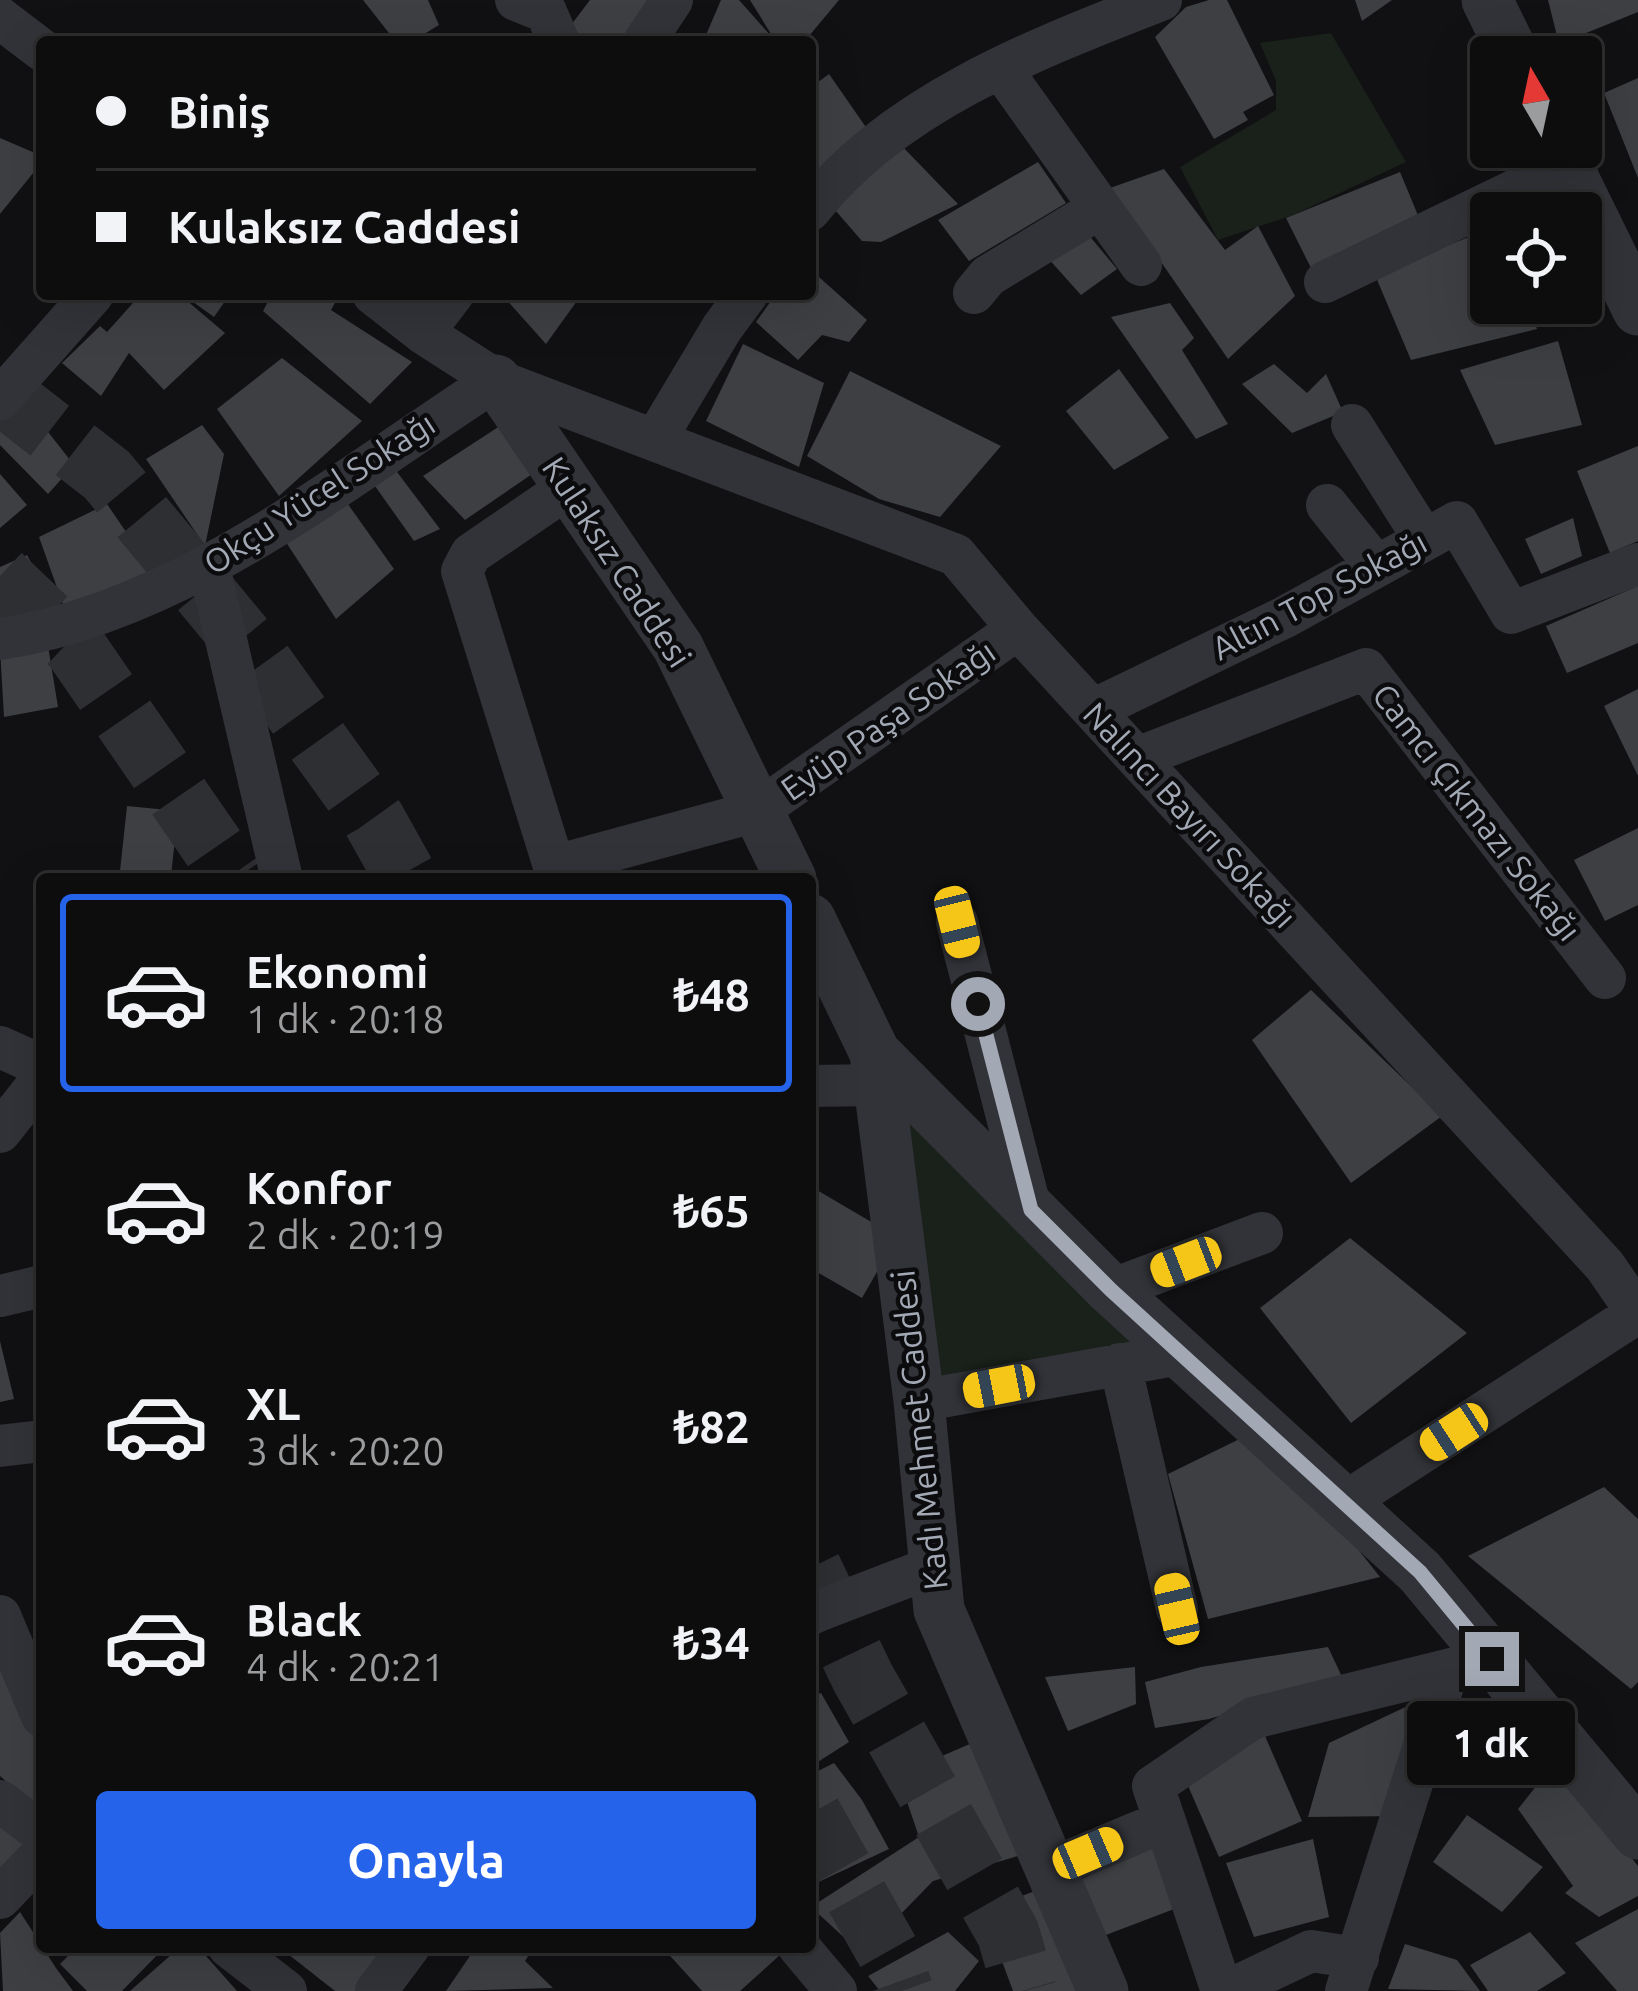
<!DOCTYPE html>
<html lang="tr">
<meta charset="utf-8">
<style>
body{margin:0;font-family:Ubuntu,sans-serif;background:#161617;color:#f1f3f6;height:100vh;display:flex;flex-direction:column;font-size:45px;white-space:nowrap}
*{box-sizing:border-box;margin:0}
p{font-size:39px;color:#9a9c9e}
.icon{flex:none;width:66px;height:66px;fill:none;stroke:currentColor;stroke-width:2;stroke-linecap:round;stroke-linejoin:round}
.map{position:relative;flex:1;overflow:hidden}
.drawer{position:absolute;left:36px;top:873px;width:780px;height:1080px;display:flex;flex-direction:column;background:#0d0d0e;border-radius:12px;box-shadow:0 12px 48px #0002,0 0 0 3px #2d2d2e}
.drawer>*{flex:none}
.hud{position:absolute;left:36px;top:36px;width:780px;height:264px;border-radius:12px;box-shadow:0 12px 48px #0002,0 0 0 3px #2d2d2e;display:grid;align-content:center;height:264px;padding:0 60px;background:#0d0d0e}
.needle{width:78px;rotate:351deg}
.tools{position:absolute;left:1470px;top:36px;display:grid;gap:24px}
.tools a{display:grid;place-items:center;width:132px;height:132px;border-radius:12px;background:#0d0d0e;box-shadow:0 12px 48px #0002,0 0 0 3px #2d2d2e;font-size:60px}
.end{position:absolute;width:54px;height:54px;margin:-27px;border:15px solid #a2a9b5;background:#111;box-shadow:0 0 0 6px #111}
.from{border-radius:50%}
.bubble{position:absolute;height:84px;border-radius:12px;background:#0d0d0e;box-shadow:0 12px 48px #0002,0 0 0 3px #2d2d2e;font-size:39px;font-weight:600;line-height:84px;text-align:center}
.car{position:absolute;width:36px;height:72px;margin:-36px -18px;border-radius:15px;box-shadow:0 0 9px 3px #0007;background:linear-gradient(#f5c518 24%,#345 0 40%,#f5c518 0 76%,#345 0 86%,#f5c518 0)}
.hud b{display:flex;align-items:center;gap:42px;height:114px;font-size:45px}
.hud b+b{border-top:3px solid #2d2d2e}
.hud i{width:30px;height:30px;background:#f1f3f6}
ul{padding:21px 0 0;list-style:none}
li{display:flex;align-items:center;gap:36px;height:198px;margin:0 24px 18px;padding:0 36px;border:6px solid transparent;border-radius:12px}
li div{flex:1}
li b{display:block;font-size:45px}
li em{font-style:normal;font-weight:600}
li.on{border-color:#2563eb}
li>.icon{width:108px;height:108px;stroke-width:1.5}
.button{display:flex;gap:24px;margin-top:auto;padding:24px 60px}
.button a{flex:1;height:138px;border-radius:12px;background:#2563eb;color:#fff;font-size:48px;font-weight:600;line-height:138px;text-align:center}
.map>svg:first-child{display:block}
.green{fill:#19211a}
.building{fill:#3d3f43}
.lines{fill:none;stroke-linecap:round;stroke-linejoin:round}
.primary-tunnel{stroke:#2e2f33;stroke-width:63;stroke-dasharray:63 32;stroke-linecap:butt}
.minor{stroke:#323338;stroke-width:42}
.tertiary{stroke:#323338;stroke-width:51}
.route{stroke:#a2a9b5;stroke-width:15}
.labels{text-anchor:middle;stroke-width:9;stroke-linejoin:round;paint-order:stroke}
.street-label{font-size:33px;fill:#a2a9b5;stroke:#0c0c0e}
</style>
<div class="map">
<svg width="1638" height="1991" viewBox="0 0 1638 1991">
<rect width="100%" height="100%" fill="#111113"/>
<path class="green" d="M1331,33l75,129 -113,53 -75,25 -38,-73 96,-57v-29l-16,-38z
M890,1084l264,270 -230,37z"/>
<path class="building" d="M363,0h65l11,25 -28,17h-15z
M590,0h72l-31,42h-58l-8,-9z
M721,0h18l32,36 -8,6h-60z
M750,0h89l-35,42h-28z
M1209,0h18l47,95 -31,17 5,8 -34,19 -59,-102 31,-30z
M1355,0h37l-30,21z
M1548,0h90v12l-79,32z
M829,74l41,59 -60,51v-96z
M1638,78v100l-34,-85z
M0,138l42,18v6l-42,52z
M898,142l60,62 -77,38 -19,-1 -34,-39z
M1038,162l28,41 -97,58 -31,-41z
M1164,169l61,81 33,-24 37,70 -67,63 -118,-171z
M1400,172l22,53 -106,53 -30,-60z
M1082,227l35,42 -36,26 -35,-39z
M1491,228v75h37l9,26 -126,31 -36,-85z
M810,269l57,51 -18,22 -27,-7 -24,25 -42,-38 20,-28h34z
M141,294h38l46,39 -61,57 -35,-37 -28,43 -39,-33 38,-37 7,6z
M182,294h48l-16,23z
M272,294h68l-9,16 81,52 -42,42 -107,-93z
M506,294h76l-36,50 -42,-47z
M1170,303l24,35 -12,12 46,74 -32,15 -85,-122z
M1558,341l24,84 -87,20 -35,-75z
M743,344l81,39 -25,84 -93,-46z
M282,358l80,63 -83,75 -62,-87z
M1274,364l33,29 19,-19 17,38 -51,21 -50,-49z
M1119,369l50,69 -55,32 -48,-59z
M850,371l151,75 -61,71 -61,-18 -72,-43z
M23,400l51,65 -26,29 -48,-49v-26z
M506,422l32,48 -73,50 -42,-44z
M202,425l22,29 -19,92 -59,-87z
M1638,446v95l-28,12 -33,-82z
M388,460l52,69 -26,12 -44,-62z
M0,474l27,31 -27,23z
M345,500l49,69 -58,50 -54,-83z
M107,504l45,66 -87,40 -26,-73z
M1573,518l9,38 -41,18 -16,-35z
M27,555l29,54 -39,10 -17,-29v-23z
M1638,586v57l-71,30 -21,-47z
M47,640l11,67 -54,10 -4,-69z
M1638,689v87l-34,-70z
M127,806l51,5 -7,65 -51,-5z
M1638,828v77l-33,16 -31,-61z
M1311,990l131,126 -91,67 -99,-143z
M810,1186l87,51 -35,61 -52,-30z
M1350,1238l117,95 -116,90 -91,-115z
M0,1341l14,58 -14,3z
M1262,1428l118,149 -172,42 -40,-145z
M1604,1487l34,32v163l-7,7 -163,-133z
M0,1637l42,110v66l-42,-37z
M1328,1647l15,32 -134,40 -54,9 -10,-46 56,-15z
M1135,1667l1,37 -68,27 -23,-54z
M821,1693l28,49 -39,25v-69z
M1429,1696l-30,120 -91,1 21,-74z
M1265,1736l37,85 -83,36 -37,-85z
M979,1740l49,113 -95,28 -71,73 -51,-47 108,-70 -21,-62z
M1556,1761l82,105v30l-39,21 -34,-24 8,-7 -55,-77z
M834,1763l28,37 27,49 -79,37v-111z
M1467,1815l76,52 -41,45 -69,-50z
M0,1820l32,28 -32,36z
M1313,1839l16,78 -75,20 -28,-74z
M1154,1846l28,60 -84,32 -27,-54z
M1049,1886l39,105h-75l-30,-81z
M1638,1909v82h-21l-42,-48z
M20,1912l36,56 17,23h-70l-3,-58z
M948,1932l31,29 -24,30h-75l-12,-15z
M1530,1932l36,41 -29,18h-49l-18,-26z
M1405,1944l52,16 23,31 -92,-2z
M77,1947h88l-43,44h-35l-27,-27z
M180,1947h18l39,44h-107z
M279,1947h130l-33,44h-41z
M476,1947h58l-9,14 28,27 -107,3z
M662,1947h111l7,8 -40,36h-38z"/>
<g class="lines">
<path class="primary-tunnel" d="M0,392l107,83 144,174 123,171 33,59
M0,576l75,71 160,232
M810,1568l53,110 145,255 17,58
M810,1814l78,138 14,39"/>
<path class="minor" d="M516,0l30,12 13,30
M0,18l42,32
M644,42l28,-42
M1002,70l139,195
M810,210c83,-107 228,-162 351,-210
M1325,282l242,-117
M974,293l14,-17 112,-68
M373,294l50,39 73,47 460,175 62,74 587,637 33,48
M423,333l30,-39
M0,399l93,-105
M1352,425l72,114
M655,440l67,-112 25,-34
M1327,505l49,61
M209,567l73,312
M0,639c182,-27 345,-161 496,-259
M1093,710l192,-93 172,-95 54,91 127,-49
M1137,758l229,-89 239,309
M555,866l202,-55 261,-182
M558,879l-96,-308 9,-17 98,-67
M957,922l74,288
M0,1047l42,19
M810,1086l68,-1
M0,1132l42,-53
M1111,1290l151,-57
M0,1296l42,-10
M1120,1364l57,245
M919,1401l261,-47
M0,1446l42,-5
M1344,1503l293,-190
M810,1614l123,-47
M0,1616l42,100
M0,1801l42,32
M1050,1869l115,-48
M0,1898l42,-44
M229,1947l57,44
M799,1947l37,44
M376,1991l33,-44
M1222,1991l-69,-205 100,-68 239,-59
M1227,1991l84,-40 47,7
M1346,1991l102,-321"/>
<path class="tertiary" d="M1487,0l28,57
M1558,147l80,163
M496,380l182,267 113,232
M810,919l65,134 236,237 309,282 218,262
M875,1053l44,348 20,209 164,381"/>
</g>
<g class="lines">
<path class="route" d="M978,1004l53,206 80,80 309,282 72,87"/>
</g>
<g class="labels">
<g class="street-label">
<text transform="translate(319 493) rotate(-33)" y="12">Okçu Yücel Sokağı</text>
<text transform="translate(617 562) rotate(57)" y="12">Kulaksız Caddesi</text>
<text transform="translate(1319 595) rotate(-28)" y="12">Altın Top Sokağı</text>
<text transform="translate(888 720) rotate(-35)" y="12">Eyüp Paşa Sokağı</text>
<text transform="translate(1477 812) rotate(52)" y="12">Camcı Çıkmazı Sokağı</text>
<text transform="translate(1190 815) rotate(47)" y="12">Nalıncı Bayırı Sokağı</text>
<text transform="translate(919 1430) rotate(-96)" y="12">Kadı Mehmet Caddesi</text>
</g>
</g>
</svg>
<div class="tools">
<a><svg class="needle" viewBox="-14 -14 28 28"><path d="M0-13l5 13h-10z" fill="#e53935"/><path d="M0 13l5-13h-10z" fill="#9a9c9e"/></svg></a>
<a><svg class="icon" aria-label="locate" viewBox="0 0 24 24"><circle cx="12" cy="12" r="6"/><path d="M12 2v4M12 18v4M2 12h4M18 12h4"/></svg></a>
</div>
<i class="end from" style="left:978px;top:1004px"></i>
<i class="end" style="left:1492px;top:1659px"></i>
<div class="bubble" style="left:1407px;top:1701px;width:168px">1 dk</div>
<i class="car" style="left:957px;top:922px;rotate:166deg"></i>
<i class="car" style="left:1186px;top:1262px;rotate:249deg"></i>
<i class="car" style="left:999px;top:1386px;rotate:259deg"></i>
<i class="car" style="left:1454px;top:1432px;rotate:237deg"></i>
<i class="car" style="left:1177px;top:1609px;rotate:347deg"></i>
<i class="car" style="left:1088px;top:1853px;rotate:67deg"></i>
<div class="hud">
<b><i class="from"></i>Biniş</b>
<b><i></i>Kulaksız Caddesi</b>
</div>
<section class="drawer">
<ul>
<li class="on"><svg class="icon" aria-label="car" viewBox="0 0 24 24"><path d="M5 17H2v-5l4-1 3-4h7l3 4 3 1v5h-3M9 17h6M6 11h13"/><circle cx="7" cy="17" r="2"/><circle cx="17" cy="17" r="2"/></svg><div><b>Ekonomi</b><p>1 dk · 20:18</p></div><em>₺48</em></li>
<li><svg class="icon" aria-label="car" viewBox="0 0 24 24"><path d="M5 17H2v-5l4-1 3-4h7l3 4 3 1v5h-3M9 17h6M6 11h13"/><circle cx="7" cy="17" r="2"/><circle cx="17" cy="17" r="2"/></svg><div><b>Konfor</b><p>2 dk · 20:19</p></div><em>₺65</em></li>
<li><svg class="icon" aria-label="car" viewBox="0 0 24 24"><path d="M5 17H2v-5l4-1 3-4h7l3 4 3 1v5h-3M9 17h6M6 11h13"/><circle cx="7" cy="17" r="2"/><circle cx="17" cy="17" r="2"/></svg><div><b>XL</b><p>3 dk · 20:20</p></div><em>₺82</em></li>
<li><svg class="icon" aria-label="car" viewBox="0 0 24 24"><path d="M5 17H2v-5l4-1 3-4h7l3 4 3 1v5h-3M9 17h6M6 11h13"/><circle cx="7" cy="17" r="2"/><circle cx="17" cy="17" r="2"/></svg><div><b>Black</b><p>4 dk · 20:21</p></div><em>₺34</em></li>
</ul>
<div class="button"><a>Onayla</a></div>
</section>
</div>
